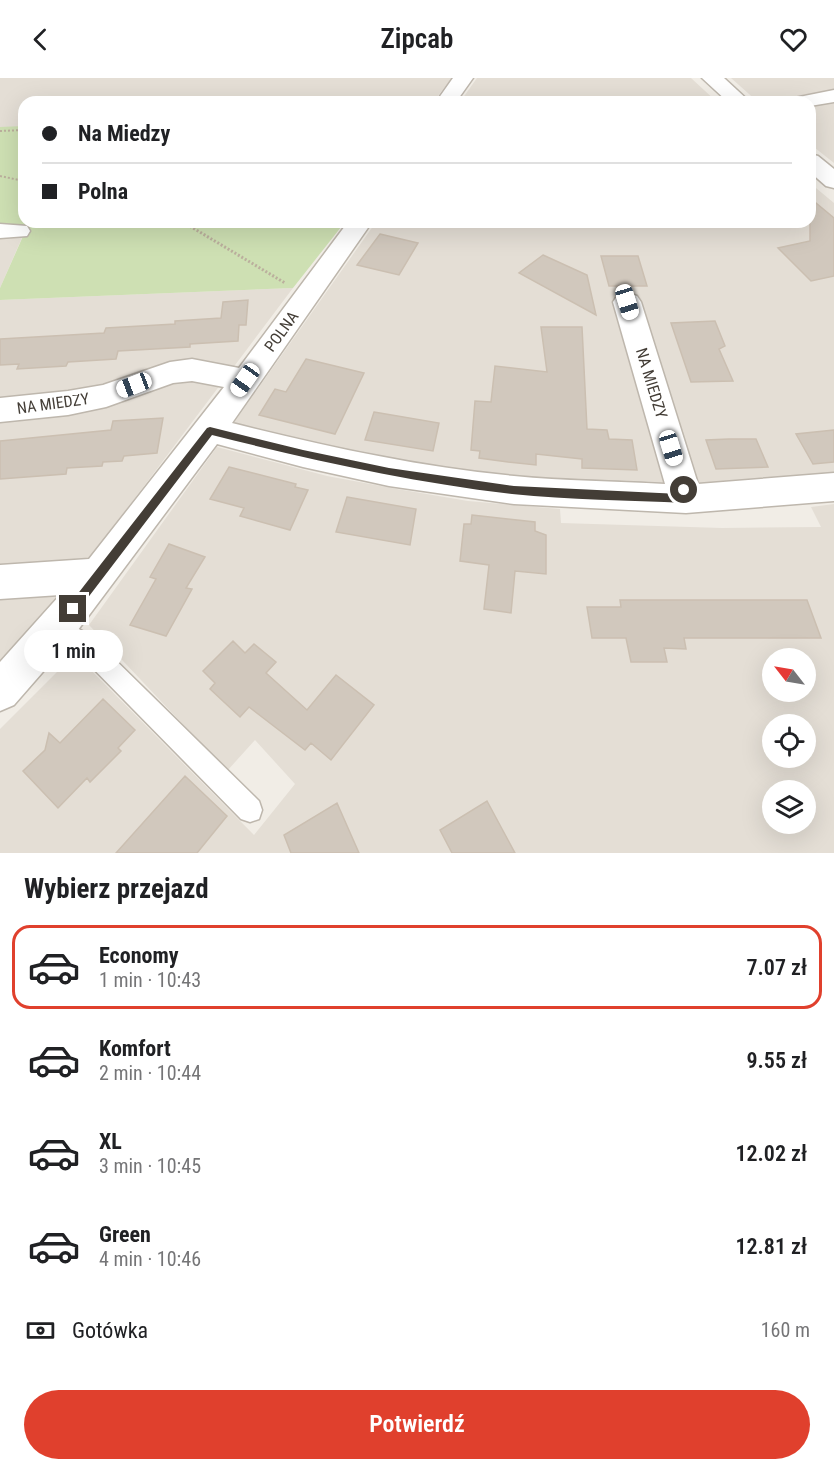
<!DOCTYPE html>
<html lang="pl">
<meta charset="utf-8">
<style>
body{margin:0;font-family:"Roboto Condensed",sans-serif;background:#f6f6f6;color:#202124;height:100vh;display:flex;flex-direction:column;font-size:22px;white-space:nowrap}
*{box-sizing:border-box;margin:0}
p{font-size:20px;color:#757577}
.icon{flex:none;width:33px;height:33px;fill:none;stroke:currentColor;stroke-width:2;stroke-linecap:round;stroke-linejoin:round}
.map{position:relative;height:775px;overflow:hidden}
.side{display:flex;flex-direction:column;background:#fff;flex:1}
.side>*{flex:none}
.guide{position:absolute;left:18px;top:18px;width:798px;height:132px;border-radius:18px;box-shadow:0 6px 24px #0002;display:grid;align-content:center;height:132px;padding:0 24px;background:#fff}
.needle{width:39px;rotate:301deg}
.tools{position:absolute;left:762px;top:570px;display:grid;gap:12px}
.tools a{display:grid;place-items:center;width:54px;height:54px;border-radius:50%;background:#fff;box-shadow:0 6px 24px #0002;font-size:30px}
.end{position:absolute;width:27px;height:27px;margin:-14px;border:8px solid #433d36;background:#fff;box-shadow:0 0 0 3px #fff}
.from{border-radius:50%}
.bubble{position:absolute;height:42px;border-radius:21px;background:#fff;box-shadow:0 6px 24px #0002;font-size:20px;font-weight:600;line-height:42px;text-align:center}
.car{position:absolute;width:18px;height:36px;margin:-18px -9px;border-radius:8px;box-shadow:0 0 4px 2px #0007;background:linear-gradient(#fff 24%,#345 0 40%,#fff 0 76%,#345 0 86%,#fff 0)}
.guide b{display:flex;align-items:center;gap:21px;height:57px;font-size:22px}
.guide b+b{border-top:2px solid #e0e0e0}
.guide i{width:15px;height:15px;background:#202124}
ul{padding:0;list-style:none}
li{display:flex;align-items:center;gap:18px;height:84px;margin:0 12px 9px;padding:0 12px;border:3px solid transparent;border-radius:18px}
li div{flex:1}
li b{display:block;font-size:22px}
li em{font-style:normal;font-weight:600}
li.on{border-color:#e0402d}
li>.icon{width:54px;height:54px;stroke-width:1.5}
h2{padding:0 24px;font-size:27px;line-height:72px}
.pay{display:flex;align-items:center;gap:15px;height:66px;padding:0 24px;font-size:22px}
.pay p{margin-inline-start:auto}
.action{display:flex;gap:12px;margin-top:auto;padding:12px 24px}
.action a{flex:1;height:69px;border-radius:36px;background:#e0402d;color:#fff;font-size:24px;font-weight:600;line-height:69px;text-align:center}
header{display:flex;justify-content:space-between;align-items:center;height:78px;padding:0 24px;background:#fff;font-size:27px;font-weight:600}
.map>svg:first-child{display:block}
.residential{fill:#e4ded5;fill-rule:evenodd}
.green{fill:#cee0b3}
.building{fill:#d1c8bd;stroke:#cbbfb1;stroke-width:1.5}
.lines{fill:none;stroke-linecap:round;stroke-linejoin:round}
.service-casing{stroke:#beb7ad;stroke-width:3}
.minor-casing{stroke:#beb7ad;stroke-width:3}
.tertiary-casing{stroke:#beb7ad;stroke-width:3}
.path-far1{stroke:#bbaf9d;stroke-width:2;stroke-dasharray:2 2;stroke-linecap:butt}
.path{stroke:#bbaf9d;stroke-width:3;stroke-dasharray:2 2;stroke-linecap:butt}
.service{fill:#fff;fill-rule:evenodd}
.minor{fill:#fff;fill-rule:evenodd}
.tertiary{fill:#fff;fill-rule:evenodd}
.route{fill:#433d36}
.labels{text-anchor:middle;stroke-width:5;stroke-linejoin:round;paint-order:stroke}
.street-label{font-size:16px;fill:#433d36;stroke:#fff}
</style>
<header><svg class="icon" aria-label="back" viewBox="0 0 24 24"><path d="M15 5l-7 7 7 7"/></svg>Zipcab<svg class="icon" aria-label="heart" viewBox="0 0 24 24"><path d="M12 20l-8-8c-3-5 5-10 8-4 3-6 11-1 8 4z"/></svg></header>
<div class="map">
<svg width="834" height="775" viewBox="0 0 834 775">
<rect width="100%" height="100%" fill="#f1ede6"/>
<path class="residential" d="M0,0h452l-19,24h-409v25h-24z
M477,0h214l26,24h-257z
M731,0h103v12l-76,12z
M834,23v62l-24,-19v-38z
M810,105l24,20v275l-139,7 -34,-18 3,18 -101,-3 -98,-9 -70,-11 -162,-38 143,-202h434z
M0,146h28l-28,64z
M293,210l-243,323 -50,53v-364z
M217,369l110,29 70,13 71,12 92,8 1,14 161,5 99,-1 -10,-20 23,-3v349h-834v-124l75,-75 179,181 41,-51 -40,-44 -28,31 -138,-146zM772,580h34v34h-34zM772,646h34v34h-34zM772,712h34v34h-34z"/>
<path class="green" d="M24,48v96h321l-52,66 -293,12v-12l28,-63 -28,-1v-97z"/>
<path class="building" d="M810,120l24,20v58l-23,5 -33,-33 32,-7z
M380,156l38,9 -19,32 -42,-10z
M543,177l44,20 9,40 -77,-42z
M601,178h37l9,30h-38z
M248,222l-2,25h-7l-1,16 -48,3v3l-72,4 -2,8 -48,3 -2,4 -49,3 2,-5 -19,1v-26l104,-6 2,-5 69,-4v-3l46,-3 2,-16z
M715,243l10,25 -6,3 14,32 -42,1 -20,-59z
M541,249h41l5,102 20,1 2,9 23,1 5,30 -55,-2v-9l-46,-5v11l-28,-3 -29,-4 1,-7 -9,-1 4,-49 16,1 4,-36 52,6z
M306,281l58,14 -29,61 -76,-19 16,-26 11,3z
M374,334l65,11 -6,28 -68,-11z
M163,340l-6,35 -33,3 -2,5 -19,1 -1,4 -35,2 -1,6 -66,5v-38l111,-11 2,-9z
M834,352v32l-21,2 -17,-30z
M729,361h27l12,28 -52,2 -10,-29z
M229,389l67,17 -1,3 13,3 -18,40 -50,-14 4,-8 -34,-9z
M347,419l69,12 -6,36 -74,-13z
M472,437l63,7v9l11,4v39l-31,-3 -4,42 -27,-4 5,-44 -29,-4 4,-37h7z
M169,466l36,13 -19,31 6,1 -26,47 -36,-11 26,-46 -6,-2z
M620,522h187l14,38h-137l2,11 -22,-1 3,14h-36l-5,-24h-34l-5,-31h34z
M233,563l12,12 9,-9 22,18 -10,11 41,37 29,-35 38,30 -43,55 -20,-17 -6,7 -56,-43 -9,10 -30,-28 5,-6 -12,-12z
M103,621l32,31 -17,18 3,3 -31,31 -3,-4 -29,30 -35,-37 22,-21 4,-17 11,10z
M185,698l42,40 -30,37h-81z
M487,723l28,52h-63l-12,-23z
M337,725l22,50h-68l-7,-18z"/>
<g class="lines">
<defs>
<path id="service" d="M58,539l33,19 168,165 3,9 -3,9 -9,3 -9,-3 -166,-169 -24,-16 -4,-7 4,-7z"/>
<path id="minor" d="M453,0h20l-17,24h-20z
M834,12v12l-24,4v-4h-19l3,-4z
M348,144h24l-140,201c92,23 187,44 282,53 50,5 101,5 151,8l-52,-182 4,-6 10,-3 10,3 4,6 57,182 136,-11v28l-148,12 -172,-9 -125,-18 -86,-19 -86,-23 -148,198 -55,63 -14,6v-49l60,-67 -60,4v-34l89,-6 135,-172 -32,-6 -19,2 -67,24 -38,8 -68,7v-24l68,-7 35,-6 67,-23 22,-3 47,9z
M0,146l27,2 3,5 -3,5 -27,2z"/>
<path id="tertiary" d="M702,0h22l26,24h-22z
M810,76l8,2 16,13v19l-8,-2 -16,-14z"/>
</defs>
<use href="#service" class="service-casing"/>
<use href="#minor" class="minor-casing"/>
<use href="#tertiary" class="tertiary-casing"/>
<path class="path-far1" d="M0,53l24,-1
M0,98l24,5"/>
<path class="path" d="M183,144l102,61"/>
<use href="#service" class="service"/>
<use href="#minor" class="minor"/>
<use href="#tertiary" class="tertiary"/>
</g>
<path class="route" d="M210,349l93,23 86,18 125,18 166,8 -1,-4 5,-5 4,2 3,12 -5,4c-58,-3 -116,-3 -174,-9 -101,-12 -201,-34 -300,-59l-135,177h-8v-7l138,-177z"/>
<g class="labels">
<g class="street-label">
<text transform="translate(281 253) rotate(-54)" y="6">POLNA</text>
<text transform="translate(652 305) rotate(73)" y="6">NA MIEDZY</text>
<text transform="translate(53 325) rotate(-8)" y="6">NA MIEDZY</text>
</g>
</g>
</svg>
<div class="tools">
<a><svg class="needle" viewBox="-14 -14 28 28"><path d="M0-13l5 13h-10z" fill="#e53935"/><path d="M0 13l5-13h-10z" fill="#757577"/></svg></a>
<a><svg class="icon" aria-label="locate" viewBox="0 0 24 24"><circle cx="12" cy="12" r="6"/><path d="M12 2v4M12 18v4M2 12h4M18 12h4"/></svg></a>
<a><svg class="icon" aria-label="layers" viewBox="0 0 24 24"><path d="M12 4l9 5-9 5-9-5zM3 14l9 5 9-5"/></svg></a>
</div>
<i class="end from" style="left:684px;top:412px"></i>
<i class="end" style="left:73px;top:531px"></i>
<div class="bubble" style="left:24px;top:552px;width:99px">1 min</div>
<i class="car" style="left:627px;top:224px;rotate:163deg"></i>
<i class="car" style="left:245px;top:302px;rotate:215deg"></i>
<i class="car" style="left:134px;top:307px;rotate:249deg"></i>
<i class="car" style="left:671px;top:370px;rotate:163deg"></i>
<div class="guide">
<b><i class="from"></i>Na Miedzy</b>
<b><i></i>Polna</b>
</div>
</div>
<section class="side">
<h2>Wybierz przejazd</h2>
<ul>
<li class="on"><svg class="icon" aria-label="car" viewBox="0 0 24 24"><path d="M5 17H2v-5l4-1 3-4h7l3 4 3 1v5h-3M9 17h6M6 11h13"/><circle cx="7" cy="17" r="2"/><circle cx="17" cy="17" r="2"/></svg><div><b>Economy</b><p>1 min · 10:43</p></div><em>7.07 zł</em></li>
<li><svg class="icon" aria-label="car" viewBox="0 0 24 24"><path d="M5 17H2v-5l4-1 3-4h7l3 4 3 1v5h-3M9 17h6M6 11h13"/><circle cx="7" cy="17" r="2"/><circle cx="17" cy="17" r="2"/></svg><div><b>Komfort</b><p>2 min · 10:44</p></div><em>9.55 zł</em></li>
<li><svg class="icon" aria-label="car" viewBox="0 0 24 24"><path d="M5 17H2v-5l4-1 3-4h7l3 4 3 1v5h-3M9 17h6M6 11h13"/><circle cx="7" cy="17" r="2"/><circle cx="17" cy="17" r="2"/></svg><div><b>XL</b><p>3 min · 10:45</p></div><em>12.02 zł</em></li>
<li><svg class="icon" aria-label="car" viewBox="0 0 24 24"><path d="M5 17H2v-5l4-1 3-4h7l3 4 3 1v5h-3M9 17h6M6 11h13"/><circle cx="7" cy="17" r="2"/><circle cx="17" cy="17" r="2"/></svg><div><b>Green</b><p>4 min · 10:46</p></div><em>12.81 zł</em></li>
</ul>
<div class="pay"><svg class="icon" aria-label="cash" viewBox="0 0 24 24"><path d="M3 7h18v10H3z"/><circle cx="12" cy="12" r="2"/></svg>Gotówka<p>160 m</p></div>
<div class="action"><a>Potwierdź</a></div>
</section>
